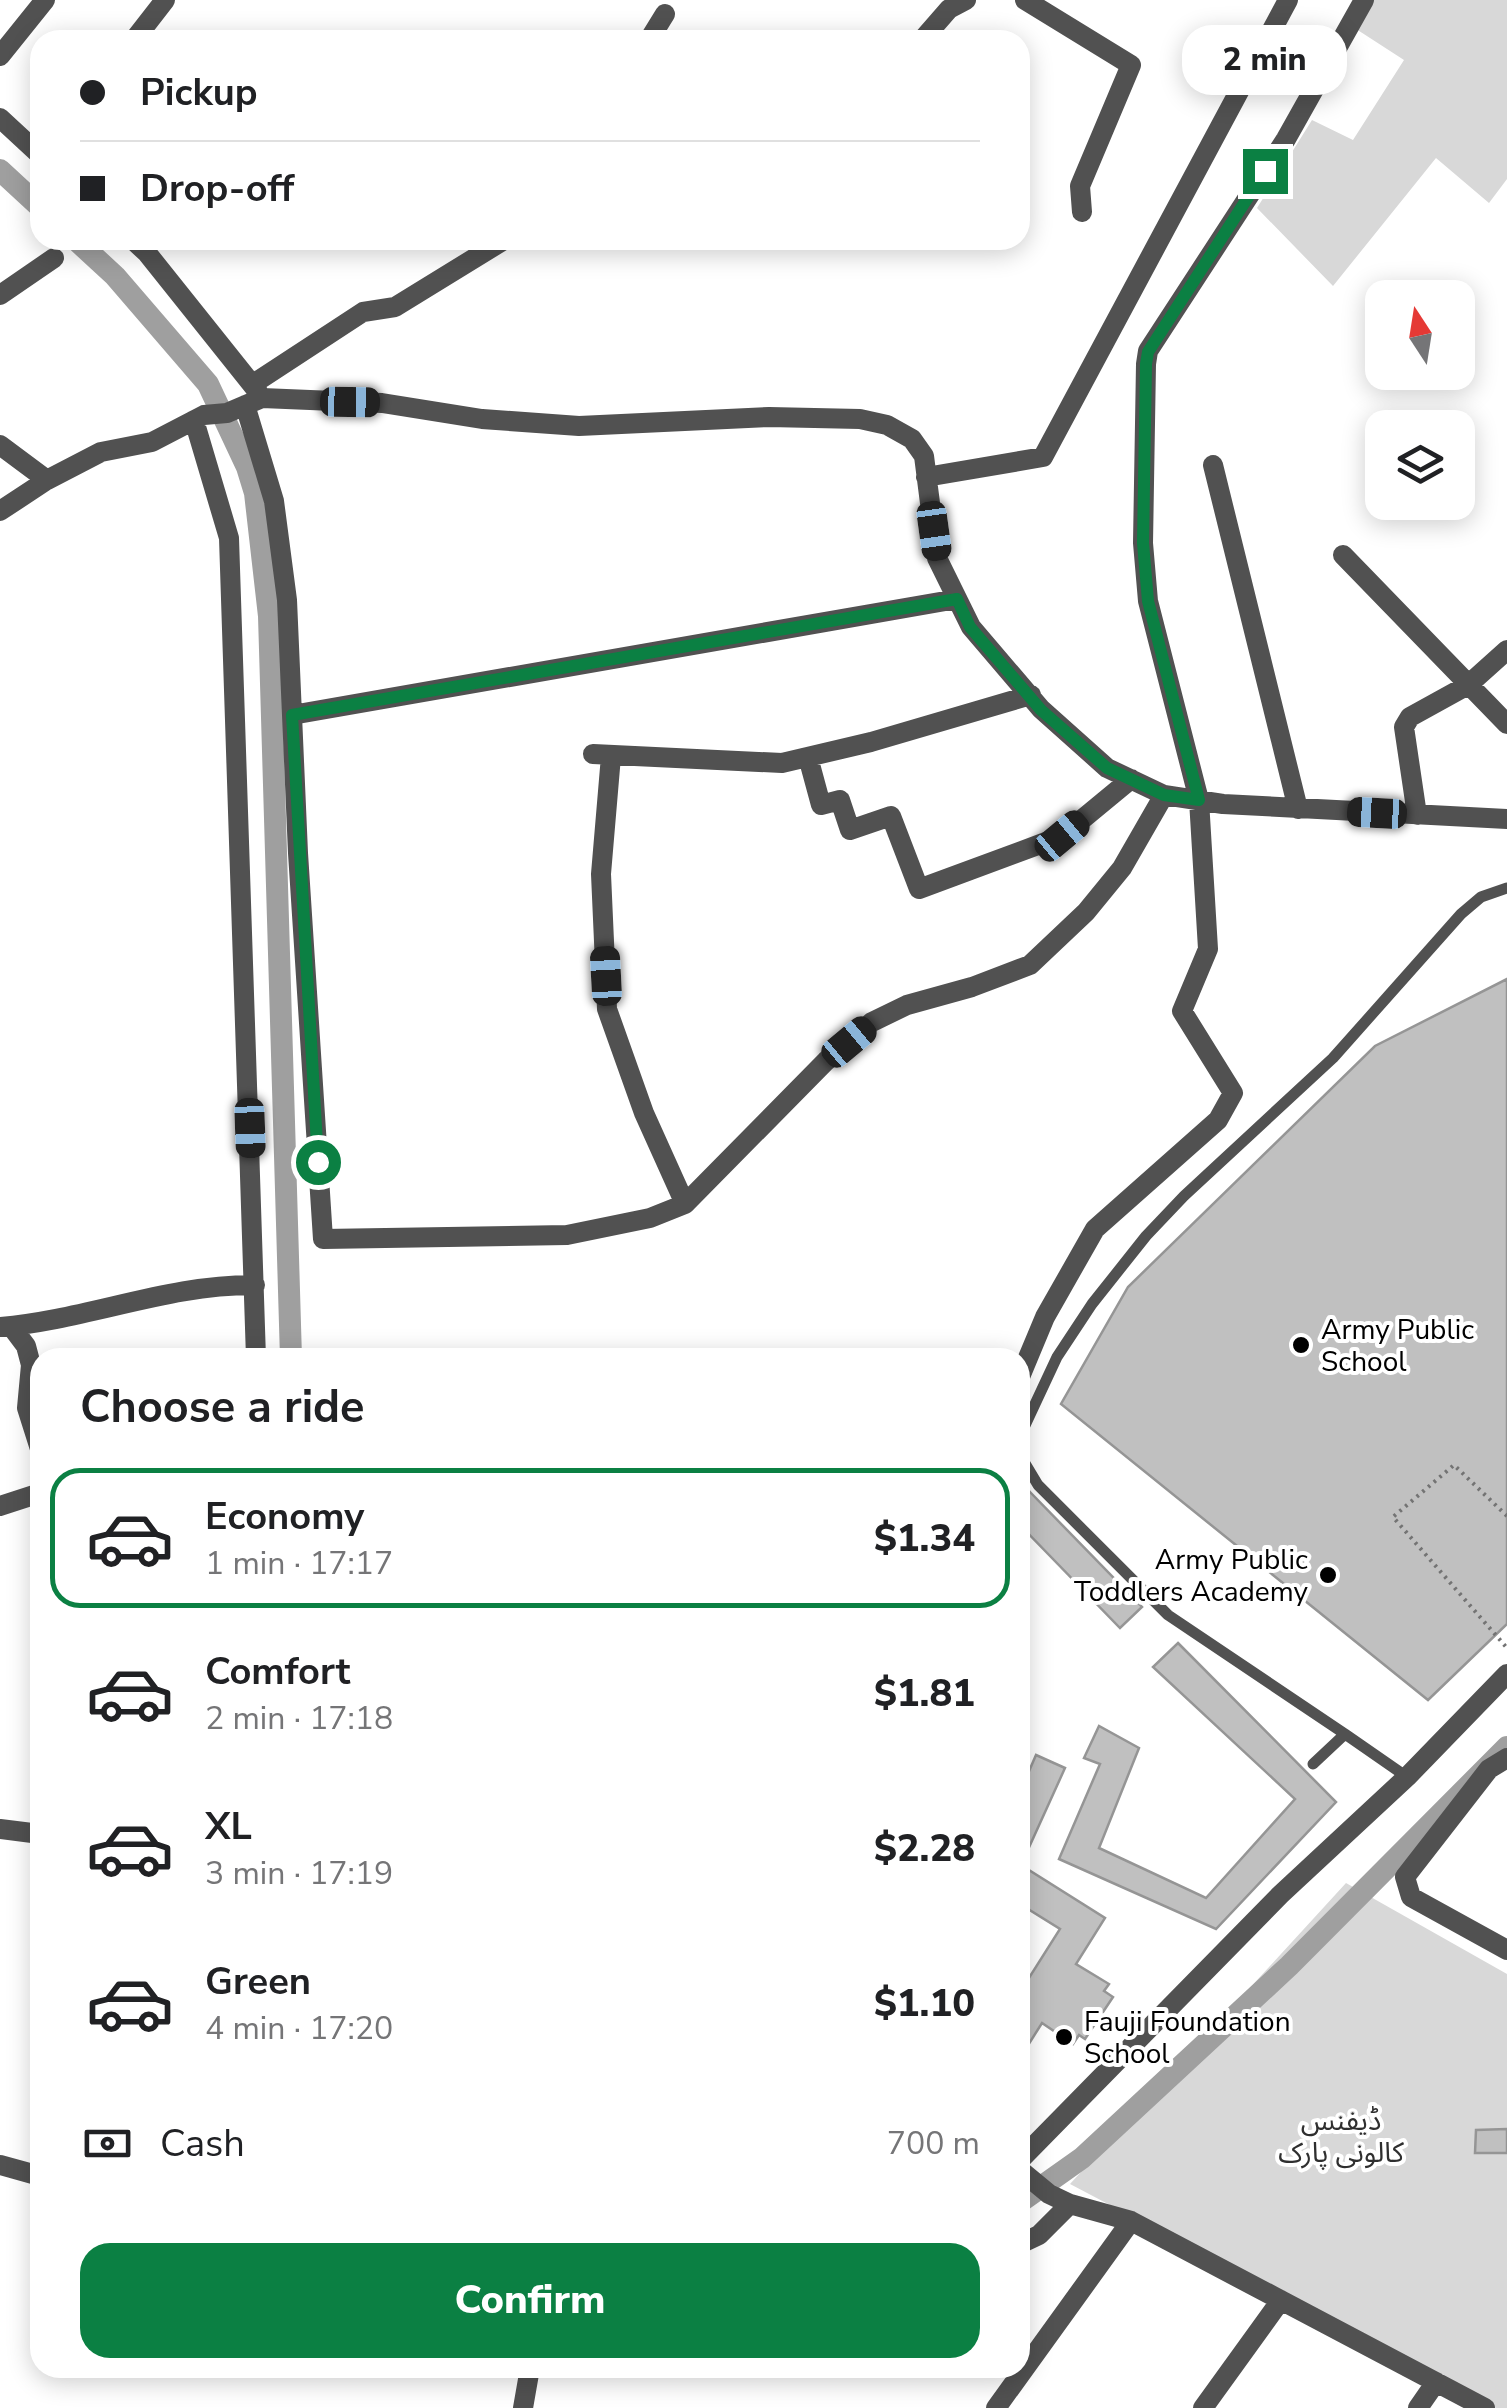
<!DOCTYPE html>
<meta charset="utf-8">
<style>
body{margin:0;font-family:"Nunito Sans","Noto Sans Arabic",sans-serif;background:#f6f6f6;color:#202124;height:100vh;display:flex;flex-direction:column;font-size:38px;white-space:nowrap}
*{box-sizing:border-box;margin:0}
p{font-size:32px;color:#757577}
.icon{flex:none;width:55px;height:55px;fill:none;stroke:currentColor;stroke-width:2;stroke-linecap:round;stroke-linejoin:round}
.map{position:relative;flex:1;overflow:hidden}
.side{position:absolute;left:30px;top:1348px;width:1000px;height:1030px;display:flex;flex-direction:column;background:#fff;border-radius:30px;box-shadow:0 5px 25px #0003}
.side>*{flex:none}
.top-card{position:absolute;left:30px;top:30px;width:1000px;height:220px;border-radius:30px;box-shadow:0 5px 25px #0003;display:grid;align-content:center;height:220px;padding:0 50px;background:#fff}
.needle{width:65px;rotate:348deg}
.tools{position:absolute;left:1365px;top:280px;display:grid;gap:20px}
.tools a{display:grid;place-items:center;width:110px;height:110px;border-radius:20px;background:#fff;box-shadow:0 5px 25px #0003;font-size:50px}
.end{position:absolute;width:45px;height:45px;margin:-22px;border:12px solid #0b8043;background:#fff;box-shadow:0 0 0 5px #fff}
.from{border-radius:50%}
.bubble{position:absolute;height:70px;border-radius:30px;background:#fff;box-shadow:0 5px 25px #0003;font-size:32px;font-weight:800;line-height:70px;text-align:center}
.car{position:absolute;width:30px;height:60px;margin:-30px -15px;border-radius:12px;box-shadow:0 0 8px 2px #0007;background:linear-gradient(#222 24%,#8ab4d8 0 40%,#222 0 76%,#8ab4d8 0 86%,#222 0)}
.top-card b{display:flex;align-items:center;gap:35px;height:95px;font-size:38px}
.top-card b+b{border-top:2px solid #e0e0e0}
.top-card i{width:25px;height:25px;background:#202124}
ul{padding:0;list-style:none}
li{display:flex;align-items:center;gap:30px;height:140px;margin:0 20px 15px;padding:0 30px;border:5px solid transparent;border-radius:30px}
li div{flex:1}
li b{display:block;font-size:38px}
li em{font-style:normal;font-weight:800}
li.on{border-color:#0b8043}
li>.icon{width:90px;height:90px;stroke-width:1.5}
h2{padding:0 50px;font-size:45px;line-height:120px}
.pay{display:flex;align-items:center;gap:25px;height:110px;padding:0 50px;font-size:38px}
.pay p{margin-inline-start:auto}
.cta{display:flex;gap:20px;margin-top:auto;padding:20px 50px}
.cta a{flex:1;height:115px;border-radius:30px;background:#0b8043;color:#fff;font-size:40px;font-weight:800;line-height:115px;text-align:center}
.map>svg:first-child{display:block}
.green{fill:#d8d8d8}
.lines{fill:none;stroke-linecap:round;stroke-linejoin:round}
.canal{stroke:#9f9f9f;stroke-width:22}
.building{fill:#c0c0c0;stroke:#959595;stroke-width:2.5}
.path{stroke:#737373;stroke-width:4;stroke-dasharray:2.5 5;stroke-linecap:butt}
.service{stroke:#515151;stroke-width:11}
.minor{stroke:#515151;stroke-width:20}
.route{stroke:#0b8043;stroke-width:12}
.poi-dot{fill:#000;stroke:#fff;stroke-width:4}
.labels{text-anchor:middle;stroke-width:8;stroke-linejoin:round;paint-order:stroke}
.poi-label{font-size:28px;fill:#000;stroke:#fff;text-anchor:start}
.park-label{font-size:28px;fill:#2f2f2f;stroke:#fff}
</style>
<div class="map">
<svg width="1507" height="2408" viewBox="0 0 1507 2408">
<rect width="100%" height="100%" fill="#fff"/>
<path class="green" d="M1372,0h135v179l-18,24 -53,-45 -103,128 -76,-78 55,-88 41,20 51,-80 -51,-33z
M1346,1883l161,91v434h-11l-426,-224z"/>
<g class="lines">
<path class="canal" d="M0,170l40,37
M76,240l39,36 93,108 39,83 8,26 14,123 22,742
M1020,2202l62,-44 207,-192 218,-219"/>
</g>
<path class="building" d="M1507,979v645l-79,76 -367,-296 67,-117 247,-241z
M1030,1492l112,115 -22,21 -100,-103v-24z
M1178,1643l158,159 -120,127 -157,-70 41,-95 -16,-6 15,-32 40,22 -40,100 107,50 89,-99 -142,-132z
M1036,1755l29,13 -44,97 84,53 -29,46 33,20 -5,7 9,6 -28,42 -6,-4 -6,9 -31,-21 -22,35v-66l40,-63 -40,-25v-112z
M1507,2129v24h-32l1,-23z"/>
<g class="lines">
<path class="path" d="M1507,1516l-53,-51 -61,52 114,131"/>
<path class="service" d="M1345,1734l62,43
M1313,1764l32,-30 -177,-119 -130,-130 -15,-25 -2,-26 36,-77 35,-53 54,-68 38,-40 149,-138 128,-144 20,-17 26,-9"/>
<path class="minor" d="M1025,0l106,65 -51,121 2,26
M134,40l31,-40
M649,40l16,-26
M922,40l27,-31 17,-9
M0,56l45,-56
M0,118l40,37
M133,240l14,13 111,139
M0,295l54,-37
M253,384l110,-72 32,-5 109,-67
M245,405l29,96 13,99 11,253 25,386 244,-4 83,-17 35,-14 141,-143 46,-39 35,-17 65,-18 58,-22 56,-53 36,-44 42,-73
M194,420l35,118 27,820
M0,445l47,35
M1213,465l85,344
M926,477l117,-20 245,-457
M0,511l47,-31 54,-28 51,-10 52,-27 23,-2 35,-15 120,5 100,16 97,7 190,-9 91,2 27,6 25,14 12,17 13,102 34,69 70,82 66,59 57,27 59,9 284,15
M1343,555l164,169
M292,715l665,-116
M593,754l189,9 89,-21 160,-47
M611,756l-10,118 6,135 37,104 41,91
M808,757l13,48 19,-5 10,30 41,-14 28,73 143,-53 69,-57
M1417,815l-13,-88 6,-10 58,-32 39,-35
M11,1326l15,20 5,19 -4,43 13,41
M0,1327c86,-7 169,-43 255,-42
M1020,1377l25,-60 50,-88 123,-109 15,-27 -51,-82 26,-62 -9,-149 -51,-199 -5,-58 3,-179 2,-13 138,-212 78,-139
M0,1506l40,-13
M1507,1758l-18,11 -84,108 6,20 96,53
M0,1829l40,5
M1020,2160l260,-265 127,-118 100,-103
M0,2165l40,11
M1020,2170l29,24 21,10 61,17 354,187
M1020,2244l19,-9 31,-31
M523,2408l7,-40
M996,2408l135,-187
M1203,2408l78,-108
M1418,2408l18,-26"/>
</g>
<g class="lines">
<path class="route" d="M318,1162l-26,-447 665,-116 13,28 71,83 66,58 57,27 35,5 -51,-199 -5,-58 3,-179 2,-12 117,-181"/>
</g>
<g class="poi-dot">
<circle cx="1301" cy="1345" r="10"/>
<circle cx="1328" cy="1575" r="10"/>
<circle cx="1064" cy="2037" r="10"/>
</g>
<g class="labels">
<g class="poi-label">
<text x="1321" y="1339">Army Public<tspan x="1321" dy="32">School</tspan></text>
<text x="1308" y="1569" text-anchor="end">Army Public<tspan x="1308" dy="32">Toddlers Academy</tspan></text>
<text x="1084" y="2031">Fauji Foundation<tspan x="1084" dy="32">School</tspan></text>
</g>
<g class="park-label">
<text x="1341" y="2130">ڈیفنس<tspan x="1341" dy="32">کالونی پارک</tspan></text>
</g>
</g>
</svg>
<div class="tools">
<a><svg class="needle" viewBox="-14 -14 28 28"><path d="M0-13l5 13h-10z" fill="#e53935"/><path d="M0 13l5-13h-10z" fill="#757577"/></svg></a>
<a><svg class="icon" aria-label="layers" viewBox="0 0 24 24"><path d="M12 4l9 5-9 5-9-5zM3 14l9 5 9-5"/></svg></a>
</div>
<i class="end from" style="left:318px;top:1162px"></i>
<i class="end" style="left:1265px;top:171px"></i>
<div class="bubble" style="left:1182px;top:25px;width:165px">2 min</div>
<i class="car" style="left:350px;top:402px;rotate:91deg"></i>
<i class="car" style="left:934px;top:531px;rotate:172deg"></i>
<i class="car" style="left:1377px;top:813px;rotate:273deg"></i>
<i class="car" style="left:1062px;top:836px;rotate:50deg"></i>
<i class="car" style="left:606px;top:976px;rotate:357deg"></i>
<i class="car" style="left:849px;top:1042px;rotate:50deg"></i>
<i class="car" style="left:250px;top:1128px;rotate:178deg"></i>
<div class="top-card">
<b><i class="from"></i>Pickup</b>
<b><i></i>Drop-off</b>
</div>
<section class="side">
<h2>Choose a ride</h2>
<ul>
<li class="on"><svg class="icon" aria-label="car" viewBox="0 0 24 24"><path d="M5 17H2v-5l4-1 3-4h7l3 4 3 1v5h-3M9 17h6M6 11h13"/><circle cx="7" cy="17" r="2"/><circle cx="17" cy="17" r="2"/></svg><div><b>Economy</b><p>1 min · 17:17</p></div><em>$1.34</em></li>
<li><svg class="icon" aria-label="car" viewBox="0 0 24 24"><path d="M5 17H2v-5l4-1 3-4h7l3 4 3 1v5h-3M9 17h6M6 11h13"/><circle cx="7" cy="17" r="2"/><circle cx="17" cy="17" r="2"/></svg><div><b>Comfort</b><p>2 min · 17:18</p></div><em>$1.81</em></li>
<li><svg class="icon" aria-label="car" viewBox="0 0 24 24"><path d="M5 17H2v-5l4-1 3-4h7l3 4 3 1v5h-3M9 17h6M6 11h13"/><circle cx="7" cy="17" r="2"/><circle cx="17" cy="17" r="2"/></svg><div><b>XL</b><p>3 min · 17:19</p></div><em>$2.28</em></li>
<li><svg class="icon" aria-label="car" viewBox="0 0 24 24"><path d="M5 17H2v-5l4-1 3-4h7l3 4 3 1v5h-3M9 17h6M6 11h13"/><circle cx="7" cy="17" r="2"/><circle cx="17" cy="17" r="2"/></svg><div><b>Green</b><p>4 min · 17:20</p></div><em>$1.10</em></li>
</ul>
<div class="pay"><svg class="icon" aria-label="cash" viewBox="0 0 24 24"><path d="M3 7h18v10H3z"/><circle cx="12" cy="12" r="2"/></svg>Cash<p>700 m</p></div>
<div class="cta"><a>Confirm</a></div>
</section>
</div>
